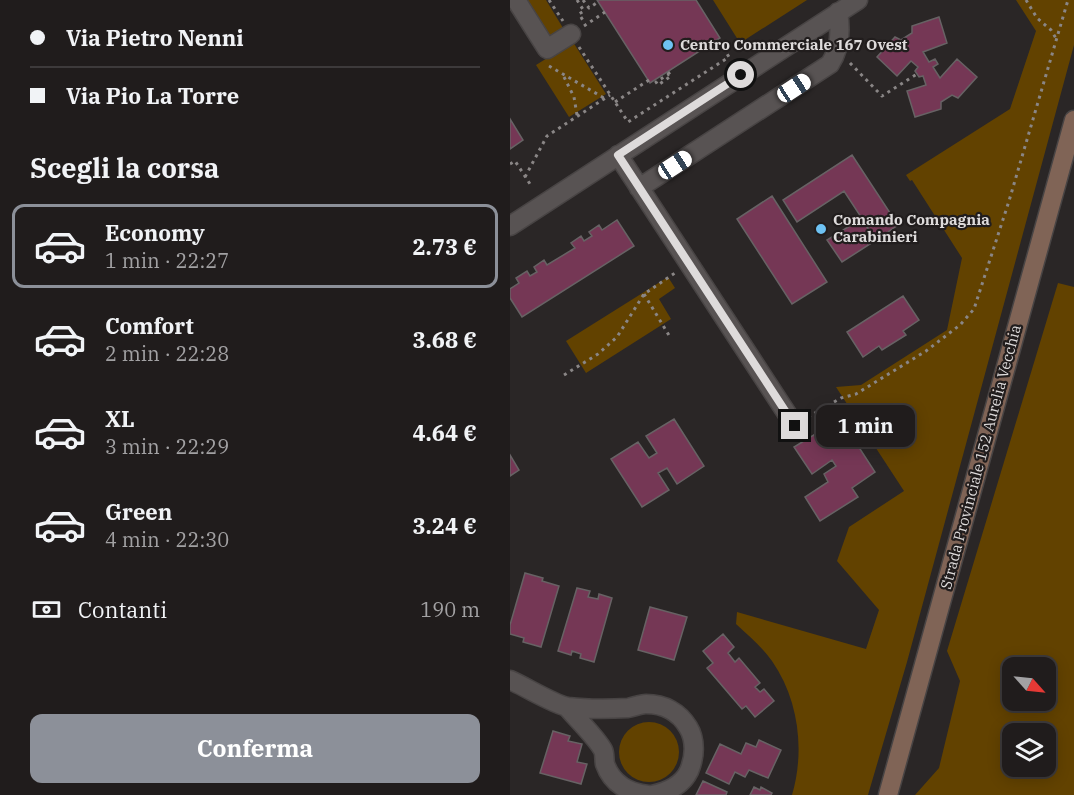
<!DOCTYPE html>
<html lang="it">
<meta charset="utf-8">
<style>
body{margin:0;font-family:"IBM Plex Serif",serif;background:#2d2929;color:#f1f3f6;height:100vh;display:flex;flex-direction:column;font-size:22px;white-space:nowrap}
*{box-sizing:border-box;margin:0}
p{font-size:20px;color:#a2a1a3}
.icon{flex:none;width:33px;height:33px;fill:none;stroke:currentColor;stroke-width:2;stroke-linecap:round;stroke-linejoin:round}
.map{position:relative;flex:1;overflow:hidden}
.side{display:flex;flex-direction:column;background:#201c1c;width:510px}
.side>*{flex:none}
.guide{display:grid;align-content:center;height:132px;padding:0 30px;background:#201c1c}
.needle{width:39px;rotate:117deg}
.buttons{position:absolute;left:492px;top:657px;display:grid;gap:12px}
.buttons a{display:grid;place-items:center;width:54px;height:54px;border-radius:12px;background:#201c1c;box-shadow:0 3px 15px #0003,0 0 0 2px #3d3a3b;font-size:30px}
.end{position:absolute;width:27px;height:27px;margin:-14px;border:8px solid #dedbdb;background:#111;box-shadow:0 0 0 3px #111}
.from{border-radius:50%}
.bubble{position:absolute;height:42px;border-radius:12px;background:#201c1c;box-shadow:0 3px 15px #0003,0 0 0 2px #3d3a3b;font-size:20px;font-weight:700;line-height:42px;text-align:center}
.car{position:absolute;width:18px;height:36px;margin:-18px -9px;border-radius:8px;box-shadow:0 0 4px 2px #0007;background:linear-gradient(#fff 24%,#345 0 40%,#fff 0 76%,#345 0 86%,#fff 0)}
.guide b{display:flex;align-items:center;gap:21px;height:57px;font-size:22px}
.guide b+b{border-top:2px solid #3d3a3b}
.guide i{width:15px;height:15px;background:#f1f3f6}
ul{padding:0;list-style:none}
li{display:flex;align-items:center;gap:18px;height:84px;margin:0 12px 9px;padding:0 18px;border:3px solid transparent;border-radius:12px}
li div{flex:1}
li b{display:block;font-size:22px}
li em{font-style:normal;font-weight:700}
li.active{border-color:#8c9099}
li>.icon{width:54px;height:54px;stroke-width:1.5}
h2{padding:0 30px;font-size:27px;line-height:72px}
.pay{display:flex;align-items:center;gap:15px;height:66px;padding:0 30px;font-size:22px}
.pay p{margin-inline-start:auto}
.action{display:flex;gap:12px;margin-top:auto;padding:12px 30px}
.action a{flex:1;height:69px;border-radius:12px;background:#8c9099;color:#fff;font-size:24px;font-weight:700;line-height:69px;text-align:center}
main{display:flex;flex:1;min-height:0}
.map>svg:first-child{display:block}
.green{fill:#624200;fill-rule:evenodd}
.building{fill:#753755;stroke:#676264;stroke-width:1.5}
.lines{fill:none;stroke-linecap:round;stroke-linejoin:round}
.street-casing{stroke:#484444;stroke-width:21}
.secondary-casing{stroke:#484444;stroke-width:21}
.path{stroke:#8a8686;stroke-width:3;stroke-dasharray:3 4.5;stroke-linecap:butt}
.street{stroke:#585353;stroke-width:18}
.secondary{stroke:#806456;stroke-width:18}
.route{stroke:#dedbdb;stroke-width:8}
.poi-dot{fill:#6ec2f3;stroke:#211d1d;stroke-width:2}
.labels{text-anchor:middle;stroke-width:4.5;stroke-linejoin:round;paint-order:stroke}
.poi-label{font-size:15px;font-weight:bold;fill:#dedbdb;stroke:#211d1d;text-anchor:start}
.street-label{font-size:15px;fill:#dedbdb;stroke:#211d1d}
</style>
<main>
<section class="side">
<div class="guide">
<b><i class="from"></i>Via Pietro Nenni</b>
<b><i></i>Via Pio La Torre</b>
</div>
<h2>Scegli la corsa</h2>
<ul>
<li class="active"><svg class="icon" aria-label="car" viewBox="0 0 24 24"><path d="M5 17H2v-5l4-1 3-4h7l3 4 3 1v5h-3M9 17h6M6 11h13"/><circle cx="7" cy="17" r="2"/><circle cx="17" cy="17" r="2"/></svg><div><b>Economy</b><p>1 min · 22:27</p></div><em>2.73 €</em></li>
<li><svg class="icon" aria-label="car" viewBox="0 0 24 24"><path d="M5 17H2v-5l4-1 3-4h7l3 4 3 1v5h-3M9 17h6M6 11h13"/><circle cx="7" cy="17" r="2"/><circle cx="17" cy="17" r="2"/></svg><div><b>Comfort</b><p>2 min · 22:28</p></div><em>3.68 €</em></li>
<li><svg class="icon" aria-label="car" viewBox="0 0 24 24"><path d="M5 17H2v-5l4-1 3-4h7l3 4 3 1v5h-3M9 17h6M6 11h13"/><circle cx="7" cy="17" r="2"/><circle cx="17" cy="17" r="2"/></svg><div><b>XL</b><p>3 min · 22:29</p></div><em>4.64 €</em></li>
<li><svg class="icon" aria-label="car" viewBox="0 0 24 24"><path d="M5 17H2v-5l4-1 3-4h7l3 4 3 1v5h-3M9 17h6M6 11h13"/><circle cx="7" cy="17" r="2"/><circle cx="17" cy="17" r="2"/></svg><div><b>Green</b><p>4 min · 22:30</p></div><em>3.24 €</em></li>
</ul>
<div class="pay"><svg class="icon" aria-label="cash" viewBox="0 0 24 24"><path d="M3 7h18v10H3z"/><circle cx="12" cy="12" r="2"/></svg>Contanti<p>190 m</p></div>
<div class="action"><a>Conferma</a></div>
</section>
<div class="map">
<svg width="564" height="795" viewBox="0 0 564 795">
<rect width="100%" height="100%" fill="#2a2626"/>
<path class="green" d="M15,0h21l17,28 -14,9z
M203,0h94l-67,43z
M506,0h58v45l-167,617 -39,133h-76c13,-44 7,-95 -20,-134 -10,-14 -23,-25 -36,-37l1,-12 129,37 13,-39 -42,-49 12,-34 55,-36 -68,-104 25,-2 86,-55 15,-72 -50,-78 -2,1 -4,-6 104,-66 26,-78z
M63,42l33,52 -37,23 -33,-52z
M158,277l7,11 -16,11 12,20 -85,54 -20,-32z
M548,283l16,4v508h-159l24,-27 21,-87 -13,-30zM502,668h34v32h-34zM502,734h34v32h-34z
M109 752a30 30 0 1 1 60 0a30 30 0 1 1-60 0Z"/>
<path class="building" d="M87,0h99l24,38 -70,45z
M429,17l8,26 -24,9 6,10 6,-3 3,5 -5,3 7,11 17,-19 20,18 -19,21 -6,-3 -11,7v7l-26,8 -8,-26 19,-6 -3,-9 -4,1 -4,-6 3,-4 -7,-6 -14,15 -20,-19 18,-20 6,3 11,-7v-7z
M0,119l13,21 -13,9z
M342,155l46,70 -22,15 -32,-49 -47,31 -14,-22z
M262,196l55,86 -35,22 -55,-85z
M107,220l17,26 -112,71 -12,-19v-9l9,-6 -3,-5 11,-7 3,5 7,-4 -3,-5 10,-7 3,5 28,-17 -4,-5 10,-7 3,5 8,-5 -3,-4 10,-7 3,5z
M353,221l9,14 -5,4 3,5 -28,18 -15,-22 29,-18 2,3z
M393,296l16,24 -16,11 3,4 -24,15 -3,-4 -16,11 -16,-25z
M164,419l30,47 -27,18 -10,-16 -9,5 11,17 -27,17 -31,-48 27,-17 11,16 8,-5 -11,-17z
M339,432l26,40 -23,16 6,9 -38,24 -15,-24 23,-15 -4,-8 12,-8 -4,-6 -20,14 -18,-27 23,-14 8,14z
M0,455l9,15 -9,6z
M15,573l18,5 -1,3 17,5 -18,61 -18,-5 1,-4 -14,-4v-9z
M67,588l13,3 -2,6 10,2 1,-5 13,4 -18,64 -14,-4 1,-4 -9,-3 -1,4 -13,-4z
M140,607l37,10 -13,43 -36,-10z
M213,634l11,13 -6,6 7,9 4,-4 21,25 -5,4 5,5 4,-3 10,12 -19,16 -9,-11 -4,3 -35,-41 6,-5 -10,-12z
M43,731l17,5 -2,5 14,3 -5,18 10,2 -6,20 -41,-11z
M249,740l22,10 -13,28 -19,-8 -4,7 -10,-5 -6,12 -23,-11 14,-29 21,10 5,-11 10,4z
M193,781l24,11 -1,3h-30z
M244,787l6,3 1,-3 11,6 -1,2h-21z"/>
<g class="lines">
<defs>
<path id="street" d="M6,0l31,49 24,-15
M108,155l177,271
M129,188l191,-124c10,-15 11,-34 8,-52
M0,226l348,-226
M0,680c14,6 45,25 58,27 17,2 43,2 60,1 6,-1 12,-4 18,-4 18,0 33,8 42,23 8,13 7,30 1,44 -7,15 -22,21 -37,24
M57,707c9,11 30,31 36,43 2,4 1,10 2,14 7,20 24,29 43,31"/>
<path id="secondary" d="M378,795l186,-675"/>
</defs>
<use href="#street" class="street-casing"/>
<use href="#secondary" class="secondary-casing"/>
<path class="path" d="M39,0l14,21
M67,0l7,11 -5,3 5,8
M73,0l6,8 9,-6
M516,0l11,18 14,12 6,10
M74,26l21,-14
M69,47l49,75 101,-65 -11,-18
M340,63l32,33 35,-22
M39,66l55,32
M158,72l3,4 -13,9 -2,-3 13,-8
M54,77l10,20 3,18
M105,102l34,-22
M0,164l5,-3 17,26
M15,177l22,-41 63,-41
M134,294l26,43
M54,375l34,-21 19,-17 27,-43 31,-21
M298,417l33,-19 15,-4 70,-43 34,-26 14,-16 35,-108 59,-201"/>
<use href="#street" class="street"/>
<use href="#secondary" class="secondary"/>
</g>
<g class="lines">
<path class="route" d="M231,75l-123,80 177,271"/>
</g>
<g class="poi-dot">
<circle cx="158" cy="45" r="6"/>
<circle cx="311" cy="229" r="6"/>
</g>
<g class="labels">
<g class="poi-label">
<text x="170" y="50">Centro Commerciale 167 Ovest</text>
<text x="323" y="225">Comando Compagnia<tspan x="323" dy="17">Carabinieri</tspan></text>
</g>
<g class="street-label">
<text transform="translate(471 457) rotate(-75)" y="5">Strada Provinciale 152 Aurelia Vecchia</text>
</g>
</g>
</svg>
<div class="buttons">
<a><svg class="needle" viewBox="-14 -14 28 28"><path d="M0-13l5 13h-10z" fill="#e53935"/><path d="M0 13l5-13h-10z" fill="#a2a1a3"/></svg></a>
<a><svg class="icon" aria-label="layers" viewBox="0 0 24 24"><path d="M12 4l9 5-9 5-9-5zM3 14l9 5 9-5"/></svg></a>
</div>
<i class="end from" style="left:231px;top:75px"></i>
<i class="end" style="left:285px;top:426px"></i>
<div class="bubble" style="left:306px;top:405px;width:99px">1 min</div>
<i class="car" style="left:284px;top:88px;rotate:57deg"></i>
<i class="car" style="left:165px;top:165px;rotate:57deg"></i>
</div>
</main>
